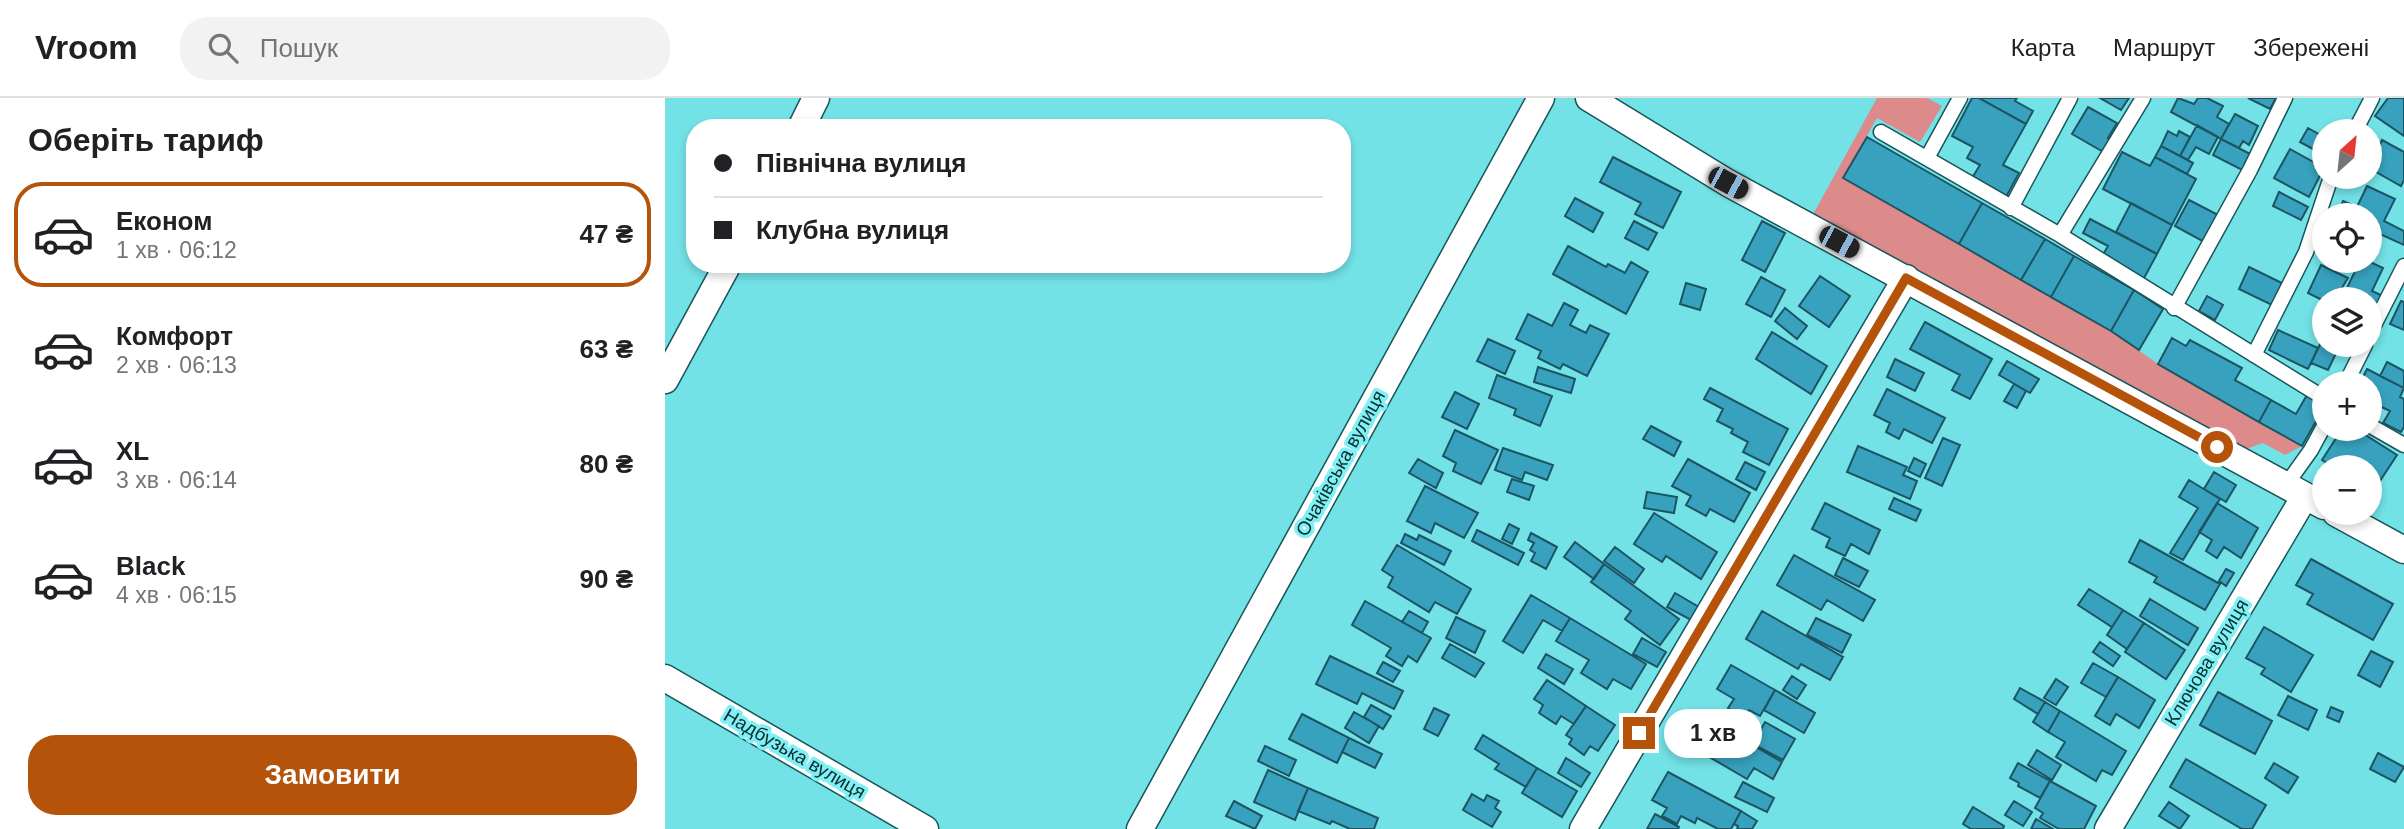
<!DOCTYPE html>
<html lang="uk">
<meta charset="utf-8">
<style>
body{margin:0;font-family:Helvetica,sans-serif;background:#f2f2f2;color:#202124;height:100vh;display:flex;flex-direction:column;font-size:26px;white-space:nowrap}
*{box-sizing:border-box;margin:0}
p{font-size:23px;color:#757577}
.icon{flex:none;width:38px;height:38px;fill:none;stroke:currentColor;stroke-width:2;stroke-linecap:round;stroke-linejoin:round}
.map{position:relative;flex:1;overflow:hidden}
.panel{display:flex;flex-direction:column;background:#fff;width:665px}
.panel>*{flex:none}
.guide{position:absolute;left:21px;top:21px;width:665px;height:154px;border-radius:28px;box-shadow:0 4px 10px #0003;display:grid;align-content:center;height:154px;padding:0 28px;background:#fff}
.needle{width:46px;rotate:27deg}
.tools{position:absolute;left:1647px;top:21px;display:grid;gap:14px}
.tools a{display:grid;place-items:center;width:70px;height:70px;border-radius:50%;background:#fff;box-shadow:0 4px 10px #0003;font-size:35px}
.end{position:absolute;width:32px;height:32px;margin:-16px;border:9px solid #b45309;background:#fff;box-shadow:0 0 0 4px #fff}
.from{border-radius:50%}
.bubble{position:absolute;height:49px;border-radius:24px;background:#fff;box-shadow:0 4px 10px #0003;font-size:23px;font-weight:700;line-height:49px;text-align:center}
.car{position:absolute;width:21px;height:42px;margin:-21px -10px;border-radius:9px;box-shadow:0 0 5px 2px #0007;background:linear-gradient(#222 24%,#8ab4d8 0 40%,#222 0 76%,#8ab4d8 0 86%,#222 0)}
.guide b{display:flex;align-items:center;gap:24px;height:66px;font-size:26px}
.guide b+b{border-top:2px solid #e0e0e0}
.guide i{width:18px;height:18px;background:#202124}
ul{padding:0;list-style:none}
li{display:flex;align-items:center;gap:21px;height:105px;margin:0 14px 10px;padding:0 14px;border:4px solid transparent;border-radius:28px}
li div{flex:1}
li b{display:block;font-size:26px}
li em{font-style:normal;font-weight:700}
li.on{border-color:#b45309}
li>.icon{width:63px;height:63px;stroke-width:1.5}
h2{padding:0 28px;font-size:32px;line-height:84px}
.primary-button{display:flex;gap:14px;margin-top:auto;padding:14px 28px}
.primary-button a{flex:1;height:80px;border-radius:28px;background:#b45309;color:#fff;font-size:28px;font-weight:700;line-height:80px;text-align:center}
header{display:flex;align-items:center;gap:42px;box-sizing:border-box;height:98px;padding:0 35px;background:#fff;border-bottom:2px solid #e0e0e0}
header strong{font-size:33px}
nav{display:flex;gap:38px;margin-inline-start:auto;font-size:24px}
.search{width:490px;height:63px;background:#f2f2f2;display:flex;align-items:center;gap:18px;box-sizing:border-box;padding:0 24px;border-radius:28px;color:#757577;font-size:26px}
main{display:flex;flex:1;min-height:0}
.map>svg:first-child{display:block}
.green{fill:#dc8a8a}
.building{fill:#38a2be;stroke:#1d5463;stroke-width:2}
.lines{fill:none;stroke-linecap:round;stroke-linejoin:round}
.service-casing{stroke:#175558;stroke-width:17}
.minor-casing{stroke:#175558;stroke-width:29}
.service{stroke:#fff;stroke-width:14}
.minor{stroke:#fff;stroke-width:26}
.route{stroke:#b45309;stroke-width:9}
.labels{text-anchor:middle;stroke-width:7;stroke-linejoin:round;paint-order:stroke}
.street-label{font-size:19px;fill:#092e30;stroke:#81f0f4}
</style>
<header>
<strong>Vroom</strong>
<div class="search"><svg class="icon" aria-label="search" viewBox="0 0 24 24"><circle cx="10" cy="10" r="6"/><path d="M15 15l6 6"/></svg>Пошук</div>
<nav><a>Карта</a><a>Маршрут</a><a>Збережені</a></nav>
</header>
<main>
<section class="panel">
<h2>Оберіть тариф</h2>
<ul>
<li class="on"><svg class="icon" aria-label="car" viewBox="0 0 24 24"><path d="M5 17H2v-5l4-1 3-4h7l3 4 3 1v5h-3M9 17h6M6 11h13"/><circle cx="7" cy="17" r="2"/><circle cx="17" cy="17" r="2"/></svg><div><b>Економ</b><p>1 хв · 06:12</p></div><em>47 ₴</em></li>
<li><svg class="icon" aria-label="car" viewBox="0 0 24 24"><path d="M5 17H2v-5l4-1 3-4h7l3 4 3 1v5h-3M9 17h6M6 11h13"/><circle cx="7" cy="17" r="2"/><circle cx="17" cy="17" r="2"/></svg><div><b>Комфорт</b><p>2 хв · 06:13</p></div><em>63 ₴</em></li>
<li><svg class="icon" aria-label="car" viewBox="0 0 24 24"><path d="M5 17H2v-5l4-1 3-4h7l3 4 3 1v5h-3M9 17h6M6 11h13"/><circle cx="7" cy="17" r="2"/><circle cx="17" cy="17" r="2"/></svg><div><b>XL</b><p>3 хв · 06:14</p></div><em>80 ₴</em></li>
<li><svg class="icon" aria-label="car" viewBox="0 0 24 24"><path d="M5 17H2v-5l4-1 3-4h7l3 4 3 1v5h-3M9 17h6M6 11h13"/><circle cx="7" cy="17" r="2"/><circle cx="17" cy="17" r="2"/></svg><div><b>Black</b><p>4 хв · 06:15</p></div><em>90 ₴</em></li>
</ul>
<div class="primary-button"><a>Замовити</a></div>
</section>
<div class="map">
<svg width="1739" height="731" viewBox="0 0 1739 731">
<rect width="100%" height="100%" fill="#73e2e7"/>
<path class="green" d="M1212,0h50l15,8 -22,36 -43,-24 -34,60 268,153 47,33 144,82 -17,9 -22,-12 -17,6 -435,-231z"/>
<path class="building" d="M1307,0h7l47,26 -23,41 16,8 -13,24 -34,-19 8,-13 -13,-7 6,-11 -21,-11z
M1314,0h38l-2,3 18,10 -7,13z
M1435,0h29l-8,12z
M1513,0l16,6 4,-6h9l16,8 -6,11 12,7 -8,15 -50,-27z
M1583,0h28l-6,11z
M1723,0h16v38l-29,-20z
M1423,9l29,16 -9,15 5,2 -8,13 -33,-19z
M1570,16l23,12 -9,19 -6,-4 -4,7 -18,-9z
M1532,27l21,12 -9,17 -13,-7 -8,13 -8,-4z
M1643,30l16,9v18l-24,-13z
M1503,33l9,5 2,-5 11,6 -10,19 -19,-10z
M1202,39l115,66 -23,41 -116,-66z
M1556,41l33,17 -8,16 -33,-17z
M1717,42l22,12v28l-3,6 -32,-18v-19l8,2z
M1496,48l32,17 -6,11 -32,-17z
M1625,51l34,19 -15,29 -35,-19z
M1457,54l28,14 5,-9 41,22 -24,46 -69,-36z
M948,59l68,35 -18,36 -28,-14 6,-11 -41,-21z
M1702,88l28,13 -11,22 20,10v14l-35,-16v-14h-16z
M1614,94l29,15 -7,13 -28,-14z
M910,100l28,15 -10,19 -28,-16z
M1524,102l31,16 -14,27 -31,-17z
M1678,103l14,6 -4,8 -15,-2z
M1317,105l63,36 -24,41 -62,-36z
M1466,105l41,22 -15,29 -41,-22z
M1425,121l67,35 -14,26 -42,-22 7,-12 -25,-13z
M969,123l23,12 -9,17 -23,-12z
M1097,123l23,12 -20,39 -23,-12z
M1380,141l29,17 -23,41 -30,-17z
M903,148l38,21 2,-3 17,9 6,-11 17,10 -22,42 -73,-40z
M1409,158l60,34 -23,41 -60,-34z
M1669,163h26l-5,9z
M1695,163h8l15,7 -11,23 11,5 -7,13 -7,-4v-6h-13l-12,-5z
M1656,167l27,13 -13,21 -11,2 -16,-8z
M1584,169l35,17 -10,22 -35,-17z
M1155,178l30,20 -21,31 -30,-21z
M1096,179l24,13 -14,27 -25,-13z
M1021,185l20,6 -6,21 -20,-6z
M1469,192l29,19 -24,41 -28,-19z
M1542,198l16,9 -8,15 -16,-9z
M1736,203l3,1v28l-14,-6z
M899,205l14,7 -8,15 16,8 4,-8 19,9 -22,42 -24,-12 -3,5 -22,-11 3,-7 -25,-12 12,-25 24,12z
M1120,210l22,18 -10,13 -22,-18z
M1260,224l67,37 -22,40 -18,-9 8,-15 -50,-26z
M1613,232l40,18 -10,21 -39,-19z
M1107,234l55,34 -16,28 -55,-35z
M1659,238v9h16l-12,25 -17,-7z
M1507,240l14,8 4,-6 52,28 -7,12 36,20 -12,22 -101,-58z
M823,241l27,12 -10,23 -28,-13z
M1230,261l29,14 -9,18 -28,-14z
M1342,263l32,18 -9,14 -31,-18z
M1722,264l17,9v17l-24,-12z
M873,269l37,12 -4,14 -37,-11z
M1702,271l37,19 -4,9 4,2v28l-3,5 -18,-9 7,-12 -21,-10v-18h-9z
M832,277l55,21 -12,30 -26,-11 2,-6 -27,-11z
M1349,286l12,7 -9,17 -13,-7z
M1045,290l78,41 -19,36 -26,-13 5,-10 -17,-9 2,-4 -16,-8 6,-12 -19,-10z
M1222,291l58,29 -13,25 -28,-14 -5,10 -13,-7 4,-9 -16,-8z
M790,294l24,12 -12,25 -25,-12z
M1642,297l17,12 -22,39 -43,-24 12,-22 25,14z
M986,328l30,16 -7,14 -31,-17z
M1677,331h14l41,26 -25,38 -3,-2v-24h-36l-11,-7z
M790,332l43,20 -17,34 -28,-13 3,-8 -13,-7z
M1278,340l17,7 -18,41 -17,-8z
M1193,348l49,21 -4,8 14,6 -7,18 -63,-27z
M838,350l50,17 -6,15 -22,-8 -3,8 -27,-10z
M1249,360l12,6 -6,13 -12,-6z
M753,361l25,14 -7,15 -27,-15z
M1023,361l62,34 -16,29 -24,-13 -4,7 -20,-11 5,-9 -19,-10z
M1080,364l20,10 -9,18 -20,-11z
M1549,374l22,13 -10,17 -22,-13z
M847,381l22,7 -5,14 -22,-8z
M1524,382l31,19 -37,61 -13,-7 28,-45 -19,-11z
M760,388l53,27 -14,25 -29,-15 -4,10 -24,-12z
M982,394l30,5 -3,16 -30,-5z
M1229,400l27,12 -5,11 -27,-12z
M1160,405l55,27 -11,24 -18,-10 -6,12 -19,-9 4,-9 -18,-9z
M1552,405l41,25 -17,30 -17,-11 -7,11 -11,-7 6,-11 -13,-8z
M989,415l63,39 -16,27 -35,-23 -4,6 -28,-18z
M844,426l10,5 -7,15 -10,-5z
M812,432l47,23 -6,12 -46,-24z
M866,435l26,14 -11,22 -15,-8 4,-8 -5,-3 4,-7 -6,-3z
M740,436l12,6 2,-5 32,16 -7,14 -43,-22z
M1475,442l80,44 -15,26 -51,-28 3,-5 -28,-15z
M910,444l29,22 -10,15 -30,-22z
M732,447l74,44 -14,25 -22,-12 -6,10 -41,-25 5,-10 -11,-7z
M950,449l29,22 -10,14 -30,-22z
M1129,457l81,45 -12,21 -36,-21 -6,10 -44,-25z
M1178,460l25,13 -9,16 -24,-12z
M1646,461l82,45 -20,36 -66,-36 6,-10 -17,-9z
M939,466l75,55 -19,26 -35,-26 6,-8 -40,-29z
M1561,471l8,4 -8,13 -7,-5z
M1424,491l34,21 -11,17 -34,-22z
M1010,495l24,14 -8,13 -24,-13z
M866,497l39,23 -8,13 -19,-11 -20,33 -20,-12z
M1485,501l48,29 -10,17 -48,-29z
M700,503l66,37 -14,24 -9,-6 -6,10 -16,-10 5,-8 -39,-23z
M1458,512l21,13 -17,26 -20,-14z
M744,513l19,11 -6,11 -20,-11z
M1097,513l81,46 -13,23 -29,-16 -3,5 -52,-30z
M791,519l29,14 -10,22 -29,-15z
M905,520l76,46 -15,25 -18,-10 -6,10 -26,-16 8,-13 -33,-19z
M1151,520l35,17 -9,18 -35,-18z
M1479,525l41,27 -19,29 -41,-27z
M1599,529l49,28 -22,37 -30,-18 4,-6 -19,-10z
M977,540l24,14 -9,15 -24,-13z
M1435,544l20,14 -7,10 -20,-14z
M785,546l34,19 -9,14 -33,-19z
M1706,553l22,11 -13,25 -22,-12z
M881,556l27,15 -9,15 -26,-16z
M665,558l73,35 -9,18 -32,-16 -5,11 -41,-20z
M718,564l17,9 -7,11 -16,-9z
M1428,565l25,14 -12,20 -25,-14z
M1066,567l44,25 -15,26 -11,-6 -5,7 -16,-9 6,-9 -17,-10z
M1127,578l14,9 -9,14 -14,-9z
M1453,579l37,23 -16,28 -23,-14 -6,11 -15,-9z
M1391,581l12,8 -12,18 -12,-7z
M882,582l39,26 -12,18 -13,-8 -5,8 -17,-11 4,-8 -9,-6z
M1355,590l25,14 -7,12 -24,-15z
M1110,592l40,23 -11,20 -40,-23z
M1553,594l54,29 -17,33 -55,-29z
M1623,598l29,14 -9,20 -30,-15z
M1380,604l15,9 -12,21 -15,-10z
M706,607l20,11 -8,13 -19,-12z
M921,608l29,19 -17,26 -8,-5 -6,9 -15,-11 3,-5 -6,-4z
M1666,609l12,5 -4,10 -12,-5z
M769,610l15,7 -11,21 -14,-7z
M1395,613l66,40 -14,24 -10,-5 -6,11 -40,-24 9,-15 -17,-10z
M689,614l25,14 -10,17 -24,-15z
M1032,615l85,49 -9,17 -19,-11 -7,11 -65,-38z
M637,616l47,24 -12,25 -48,-24z
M1100,624l30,17 -12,21 -30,-16z
M818,637l54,33 -11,19 -31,-18 4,-5 -24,-15z
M684,640l33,16 -7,14 -33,-16z
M600,648l31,14 -7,16 -31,-15z
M1372,652l24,15 -9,15 -24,-15z
M1713,655l26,14 -9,15 -25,-13z
M901,660l24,15 -9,14 -23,-14z
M1521,661l80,46 -14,24h-10l-72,-42z
M1353,665l32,18 -10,17 -22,-12 1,-3 -9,-5z
M1609,665l24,14 -10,16 -23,-15z
M872,670l40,23 -15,26 -40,-24z
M603,672l40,18 -13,32 -41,-18z
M1003,674l73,39 -10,18h-13l-21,-11 -2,5 -14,-7 -4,8 -15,-8 5,-8 -15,-8z
M1385,683l46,25 -12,23h-25l-19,-11 3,-5 -8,-5z
M1078,684l31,16 -7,14 -32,-15z
M643,690l70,30 -4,11h-24l-18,-8 -2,3 -32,-13z
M807,696l12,7 3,-6 12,6 -4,7 6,4 -9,15 -29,-17z
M569,703l28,15 -7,13 -29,-13z
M1349,703l18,11 -9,14 -18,-11z
M1504,704l20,14 -9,13 -21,-13z
M1308,709l31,19 -1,3h-32l-8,-5z
M1076,713l16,10 -5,8h-15l1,-3 -4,-2z
M990,716l24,13 -1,2h-31z
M1371,721l17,10h-22z"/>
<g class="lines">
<defs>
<path id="service" d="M1690,33l17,-33
M1216,34l179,103 264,163
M1262,60l33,-60
M1346,110l59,-110
M1395,137l83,-137
M1509,210l76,-138 35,-72
M1704,237l35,-69
M1589,257l52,-103 25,-75
M1681,285l19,-38
M1704,327l35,20
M1621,387l25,-35 13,-24"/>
<path id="minor" d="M924,0l139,85 596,323
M136,30l15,-30
M0,282l63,-116
M1671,415l68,37
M0,580l260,151
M475,731l401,-731
M918,731l323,-551
M1443,731l197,-333"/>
</defs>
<use href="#service" class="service-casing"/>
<use href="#minor" class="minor-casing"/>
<use href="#service" class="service"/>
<use href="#minor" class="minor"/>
</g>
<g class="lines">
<path class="route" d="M974,635l267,-455 311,169"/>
</g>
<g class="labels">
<g class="street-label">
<text transform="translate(675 365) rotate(-61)" y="7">Очаківська вулиця</text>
<text transform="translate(1541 564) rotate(-59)" y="7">Ключова вулиця</text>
<text transform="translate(130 655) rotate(30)" y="7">Надбузька вулиця</text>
</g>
</g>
</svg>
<div class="tools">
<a><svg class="needle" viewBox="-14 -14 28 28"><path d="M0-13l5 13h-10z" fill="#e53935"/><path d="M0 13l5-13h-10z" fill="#757577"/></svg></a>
<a><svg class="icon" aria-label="locate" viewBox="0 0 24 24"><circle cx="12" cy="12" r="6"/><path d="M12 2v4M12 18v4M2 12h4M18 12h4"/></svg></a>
<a><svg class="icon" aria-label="layers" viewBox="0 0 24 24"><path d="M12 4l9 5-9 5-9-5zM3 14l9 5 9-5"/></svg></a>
<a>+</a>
<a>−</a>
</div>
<i class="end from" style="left:1552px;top:349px"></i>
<i class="end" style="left:974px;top:635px"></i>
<div class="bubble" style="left:999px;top:611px;width:98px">1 хв</div>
<i class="car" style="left:1063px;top:85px;rotate:118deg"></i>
<i class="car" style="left:1174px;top:144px;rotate:118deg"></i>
<div class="guide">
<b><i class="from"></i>Північна вулиця</b>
<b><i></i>Клубна вулиця</b>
</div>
</div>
</main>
